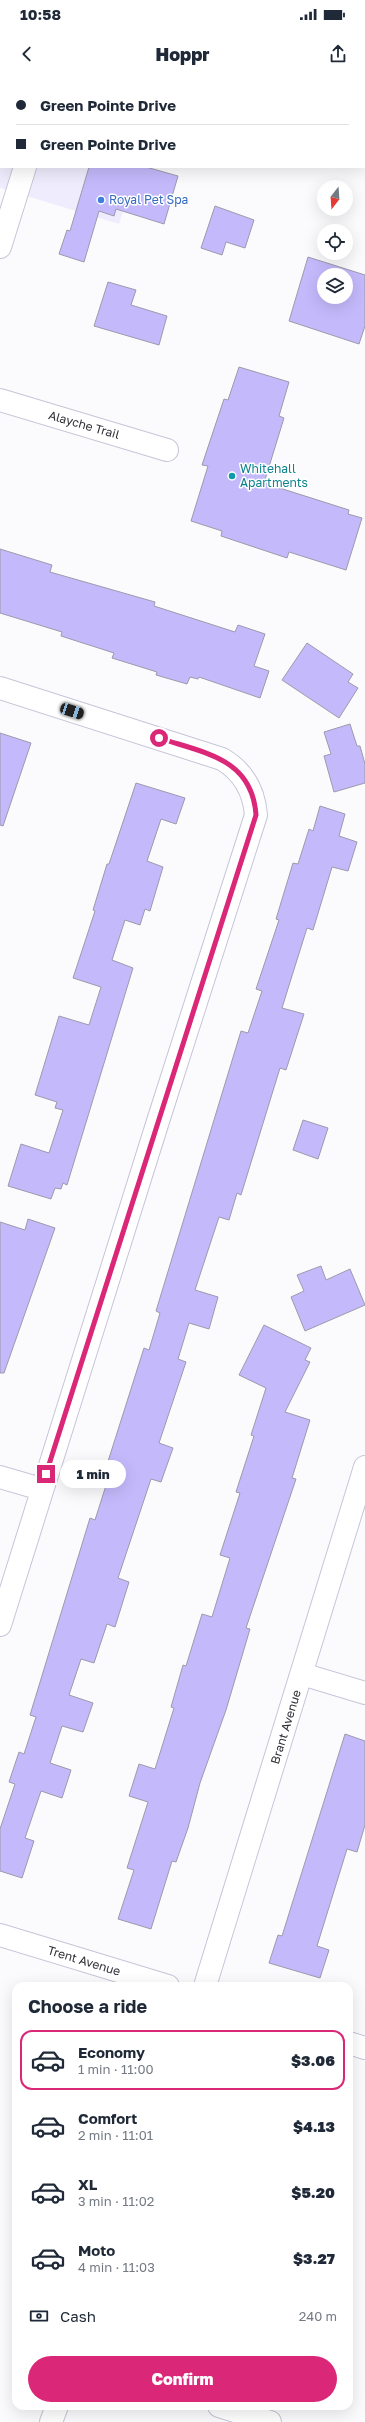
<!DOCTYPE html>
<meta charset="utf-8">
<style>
body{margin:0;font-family:"Golos Text",sans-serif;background:#f2f2f3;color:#1f2937;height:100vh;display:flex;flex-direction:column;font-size:15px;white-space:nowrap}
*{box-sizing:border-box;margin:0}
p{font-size:13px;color:#747a83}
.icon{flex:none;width:22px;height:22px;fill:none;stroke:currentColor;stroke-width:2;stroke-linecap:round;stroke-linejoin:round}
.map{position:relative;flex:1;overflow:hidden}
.details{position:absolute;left:12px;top:1902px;width:341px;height:428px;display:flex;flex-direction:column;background:#fff;border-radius:12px;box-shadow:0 4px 16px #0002}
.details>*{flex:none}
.guide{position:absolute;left:0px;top:0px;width:365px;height:88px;box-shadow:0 4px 16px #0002;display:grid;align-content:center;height:88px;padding:0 16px;background:#fff}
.needle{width:26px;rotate:197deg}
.tools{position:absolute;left:317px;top:100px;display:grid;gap:8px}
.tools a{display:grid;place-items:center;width:36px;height:36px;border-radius:50%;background:#fff;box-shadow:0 4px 16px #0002;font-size:20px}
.end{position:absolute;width:18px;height:18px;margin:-9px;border:5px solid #db2777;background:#fff;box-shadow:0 0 0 2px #fff}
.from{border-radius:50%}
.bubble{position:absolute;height:28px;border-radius:14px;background:#fff;box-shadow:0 4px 16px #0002;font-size:13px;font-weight:800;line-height:28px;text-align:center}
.car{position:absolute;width:12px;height:24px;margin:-12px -6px;border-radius:5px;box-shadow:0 0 3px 1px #0007;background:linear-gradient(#222 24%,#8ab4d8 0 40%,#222 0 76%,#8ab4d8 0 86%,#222 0)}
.guide b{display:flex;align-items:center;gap:14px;height:38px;font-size:15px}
.guide b+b{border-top:1px solid #e0e1e3}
.guide i{width:10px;height:10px;background:#1f2937}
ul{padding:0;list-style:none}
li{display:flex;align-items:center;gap:12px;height:60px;margin:0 8px 6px;padding:0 8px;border:2px solid transparent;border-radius:12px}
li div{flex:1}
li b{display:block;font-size:15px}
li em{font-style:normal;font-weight:800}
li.current{border-color:#db2777}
li>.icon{width:36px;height:36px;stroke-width:1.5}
h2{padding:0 16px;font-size:18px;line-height:48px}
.pay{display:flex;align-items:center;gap:10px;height:44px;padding:0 16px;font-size:15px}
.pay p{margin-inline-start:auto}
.cta{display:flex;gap:8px;margin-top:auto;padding:8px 16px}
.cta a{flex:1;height:46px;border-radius:24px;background:#db2777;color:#fff;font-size:16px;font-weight:800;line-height:46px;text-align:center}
.status{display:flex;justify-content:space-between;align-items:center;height:28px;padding:0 20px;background:#fff;direction:ltr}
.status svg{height:11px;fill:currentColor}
header{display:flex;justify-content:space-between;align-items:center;height:52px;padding:0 16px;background:#fff;font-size:18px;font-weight:800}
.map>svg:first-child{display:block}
.built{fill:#efedfd}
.building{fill:#c4b9fb;stroke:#9c9aab;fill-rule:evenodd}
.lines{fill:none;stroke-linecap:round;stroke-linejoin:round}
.minor-casing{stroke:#c7c5d8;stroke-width:24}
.tertiary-casing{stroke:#c7c5d8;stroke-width:24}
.minor{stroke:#fff;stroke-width:22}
.tertiary{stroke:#fff;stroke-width:22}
.route{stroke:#db2777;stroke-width:5}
.shop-dot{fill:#3f7fe0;stroke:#fff;stroke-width:1.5}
.culture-dot{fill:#0f9aa8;stroke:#fff;stroke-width:1.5}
.labels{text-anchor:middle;stroke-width:3;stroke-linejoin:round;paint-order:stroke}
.shop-label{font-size:12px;fill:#366cbe;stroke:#fff;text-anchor:start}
.street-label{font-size:12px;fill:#302f36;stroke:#fff}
.culture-label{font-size:12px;fill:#0d838f;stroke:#fff;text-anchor:start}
</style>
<div class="status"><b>10:58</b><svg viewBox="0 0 49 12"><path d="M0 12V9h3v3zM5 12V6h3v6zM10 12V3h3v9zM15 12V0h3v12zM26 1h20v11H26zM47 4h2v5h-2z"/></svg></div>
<header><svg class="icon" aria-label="back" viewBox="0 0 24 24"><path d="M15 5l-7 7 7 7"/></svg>Hoppr<svg class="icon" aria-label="share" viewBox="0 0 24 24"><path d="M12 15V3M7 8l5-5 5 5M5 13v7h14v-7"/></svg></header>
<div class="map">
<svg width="365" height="2342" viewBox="0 0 365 2342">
<rect width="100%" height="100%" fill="#fbfbfe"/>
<path class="built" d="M0,1l1,86h136l-18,57 -119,-36z"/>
<path class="building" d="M89,87h57l32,9 -14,48 -48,-15 -2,7 -15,-5 -15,51 -25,-8 8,-24 3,1z
M215,126l39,14 -9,28 -19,-6 -4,13 -21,-7z
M308,177l57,18v51l-6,18 -70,-23zM324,195h22v22h-22z
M108,202l28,8 -5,15 36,11 -8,29 -65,-19z
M239,287l50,15 -10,34 5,2 -20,65 85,27 -1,4 14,4 -16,52 -57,-18 -2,6 -66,-22 1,-5 -31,-10 17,-55 -6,-1 22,-66 4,1z
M0,469l52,16 -2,7 105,30 -1,4 81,26 3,-7 27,9 -11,32 15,5 -9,27 -61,-21 -1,2 -8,-2 -3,7 -31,-9 1,-3 -45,-14 2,-5 -53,-17 1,-4 -62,-19z
M307,563l46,31 -5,8 10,6 -19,30 -57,-38z
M350,644l7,22h3l5,18v19l-31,9 -10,-36 7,-2 -7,-22z
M0,653l31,10 -28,83 -3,-1z
M136,703l49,15 -9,26 -15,-5 -14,42 16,6 -13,44 -5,-2 -5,16 -15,-5 -13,40 21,8 -66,217 -4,-2 -2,6 -6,-1 -4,11 -43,-13 13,-42 28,9 14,-43 -8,-2 2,-6 -22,-7 24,-79 30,9 12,-38 -28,-9 22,-67 -2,-1 14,-46h2z
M320,726l25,8 -6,22 18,6 -9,29 -16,-4 -19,63 -6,-2 -16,51 -9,29 22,6 -18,56 -6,-2 -39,127 -4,-2 -8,27 -10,-3 -24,73 23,7 -9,32 -20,-6 -11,36 8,3 -27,81 14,5 -12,34 -10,-3 -33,99 11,4 -14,45 -8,-3 -13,39 -13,-4 -12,36 24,8 -10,29 -21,-6 -12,37 21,7 -9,28 -21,-7 -16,47 9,3 -12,37 -22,-7v-42l15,-45 -6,-2 10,-30 5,2 12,-37 -6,-2 60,-197 5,2 14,-44 -5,-2 40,-126 5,2 11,-37 -4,-2 85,-280 7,2 14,-42 -6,-2 23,-69 -3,-1 17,-56 5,1 11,-35 4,2z
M303,1040l25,8 -10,31 -25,-9z
M28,1139l27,9 -51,145h-4v-151l25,8z
M321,1186l5,14 24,-11 15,36 -60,26 -14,-34 13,-6 -7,-16z
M264,1245l47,23 -6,12 5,2 -25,50 25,8 -18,58 4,1 -50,149 4,1 -24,81 -26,73 -12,45 -12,34 -4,-1 -21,68 -33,-10 16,-49 -7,-2 21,-66 -19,-6 10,-32 16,5 19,-61 -3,-1 12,-42 3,1 16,-52 10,3 18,-59 -10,-3 20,-62 -4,-1 18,-56 -3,-1 15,-47 -27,-13z
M345,1654l20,7v84l-8,27 -10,-3 -30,97 12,4 -9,28 -51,-15 9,-28 4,1z"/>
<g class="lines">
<defs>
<path id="minor" d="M72,1v-1
M0,167l25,-80
M0,320l167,50
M0,608l222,71c22,13 32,32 34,56l-97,303 -159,507
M0,1397l41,12
M302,1594l63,19
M0,1855l168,51
M205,1906l160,-519
M349,1963l16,5
M219,2326l51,16
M51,2342l6,-16"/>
<path id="tertiary" d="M126,0l4,1
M364,71h1"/>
</defs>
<use href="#minor" class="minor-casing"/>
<use href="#tertiary" class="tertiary-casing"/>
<use href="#minor" class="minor"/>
<use href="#tertiary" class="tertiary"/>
</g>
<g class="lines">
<path class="route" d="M46,1394l210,-659c-4,-57 -52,-62 -97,-77"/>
</g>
<circle class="shop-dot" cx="101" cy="120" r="4"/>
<circle class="culture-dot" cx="232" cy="396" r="4"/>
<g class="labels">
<g class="shop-label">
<text x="109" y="124">Royal Pet Spa</text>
</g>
<g class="street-label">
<text transform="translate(84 345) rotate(16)" y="4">Alayche Trail</text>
<text transform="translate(286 1647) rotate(-73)" y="4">Brant Avenue</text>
<text transform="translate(84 1881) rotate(17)" y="4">Trent Avenue</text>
</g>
<g class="culture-label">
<text x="240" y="393">Whitehall<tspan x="240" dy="14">Apartments</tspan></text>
</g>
</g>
</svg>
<div class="tools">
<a><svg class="needle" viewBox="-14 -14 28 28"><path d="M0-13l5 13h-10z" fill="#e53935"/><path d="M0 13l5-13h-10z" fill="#747a83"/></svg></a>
<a><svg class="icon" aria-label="locate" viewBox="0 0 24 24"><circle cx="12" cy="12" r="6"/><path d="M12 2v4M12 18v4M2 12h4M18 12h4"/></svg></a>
<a><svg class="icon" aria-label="layers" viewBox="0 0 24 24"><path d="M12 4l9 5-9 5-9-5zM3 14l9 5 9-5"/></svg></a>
</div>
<i class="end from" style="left:159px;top:658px"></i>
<i class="end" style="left:46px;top:1394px"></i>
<div class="bubble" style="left:60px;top:1380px;width:66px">1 min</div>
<i class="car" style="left:72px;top:631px;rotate:108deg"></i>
<div class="guide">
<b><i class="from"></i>Green Pointe Drive</b>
<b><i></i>Green Pointe Drive</b>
</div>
<section class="details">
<h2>Choose a ride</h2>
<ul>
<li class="current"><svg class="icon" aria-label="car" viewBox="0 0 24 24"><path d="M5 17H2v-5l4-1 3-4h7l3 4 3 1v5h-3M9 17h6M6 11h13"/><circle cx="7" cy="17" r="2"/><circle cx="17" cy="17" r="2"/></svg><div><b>Economy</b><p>1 min · 11:00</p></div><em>$3.06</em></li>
<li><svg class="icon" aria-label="car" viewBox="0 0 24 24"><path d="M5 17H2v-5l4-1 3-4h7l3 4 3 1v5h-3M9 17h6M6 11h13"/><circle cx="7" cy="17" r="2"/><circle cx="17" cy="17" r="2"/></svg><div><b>Comfort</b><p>2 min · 11:01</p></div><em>$4.13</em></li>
<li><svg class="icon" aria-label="car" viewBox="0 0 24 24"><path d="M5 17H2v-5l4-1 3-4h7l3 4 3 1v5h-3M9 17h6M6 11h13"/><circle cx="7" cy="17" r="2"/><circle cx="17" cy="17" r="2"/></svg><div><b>XL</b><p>3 min · 11:02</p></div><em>$5.20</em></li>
<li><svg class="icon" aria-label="car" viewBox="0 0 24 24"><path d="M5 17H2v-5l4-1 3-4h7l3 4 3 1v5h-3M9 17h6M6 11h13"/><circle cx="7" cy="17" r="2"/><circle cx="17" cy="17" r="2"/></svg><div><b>Moto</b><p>4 min · 11:03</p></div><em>$3.27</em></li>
</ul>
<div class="pay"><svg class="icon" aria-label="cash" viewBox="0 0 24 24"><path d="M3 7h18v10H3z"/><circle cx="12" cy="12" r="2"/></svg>Cash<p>240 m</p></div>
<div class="cta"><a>Confirm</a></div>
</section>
</div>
